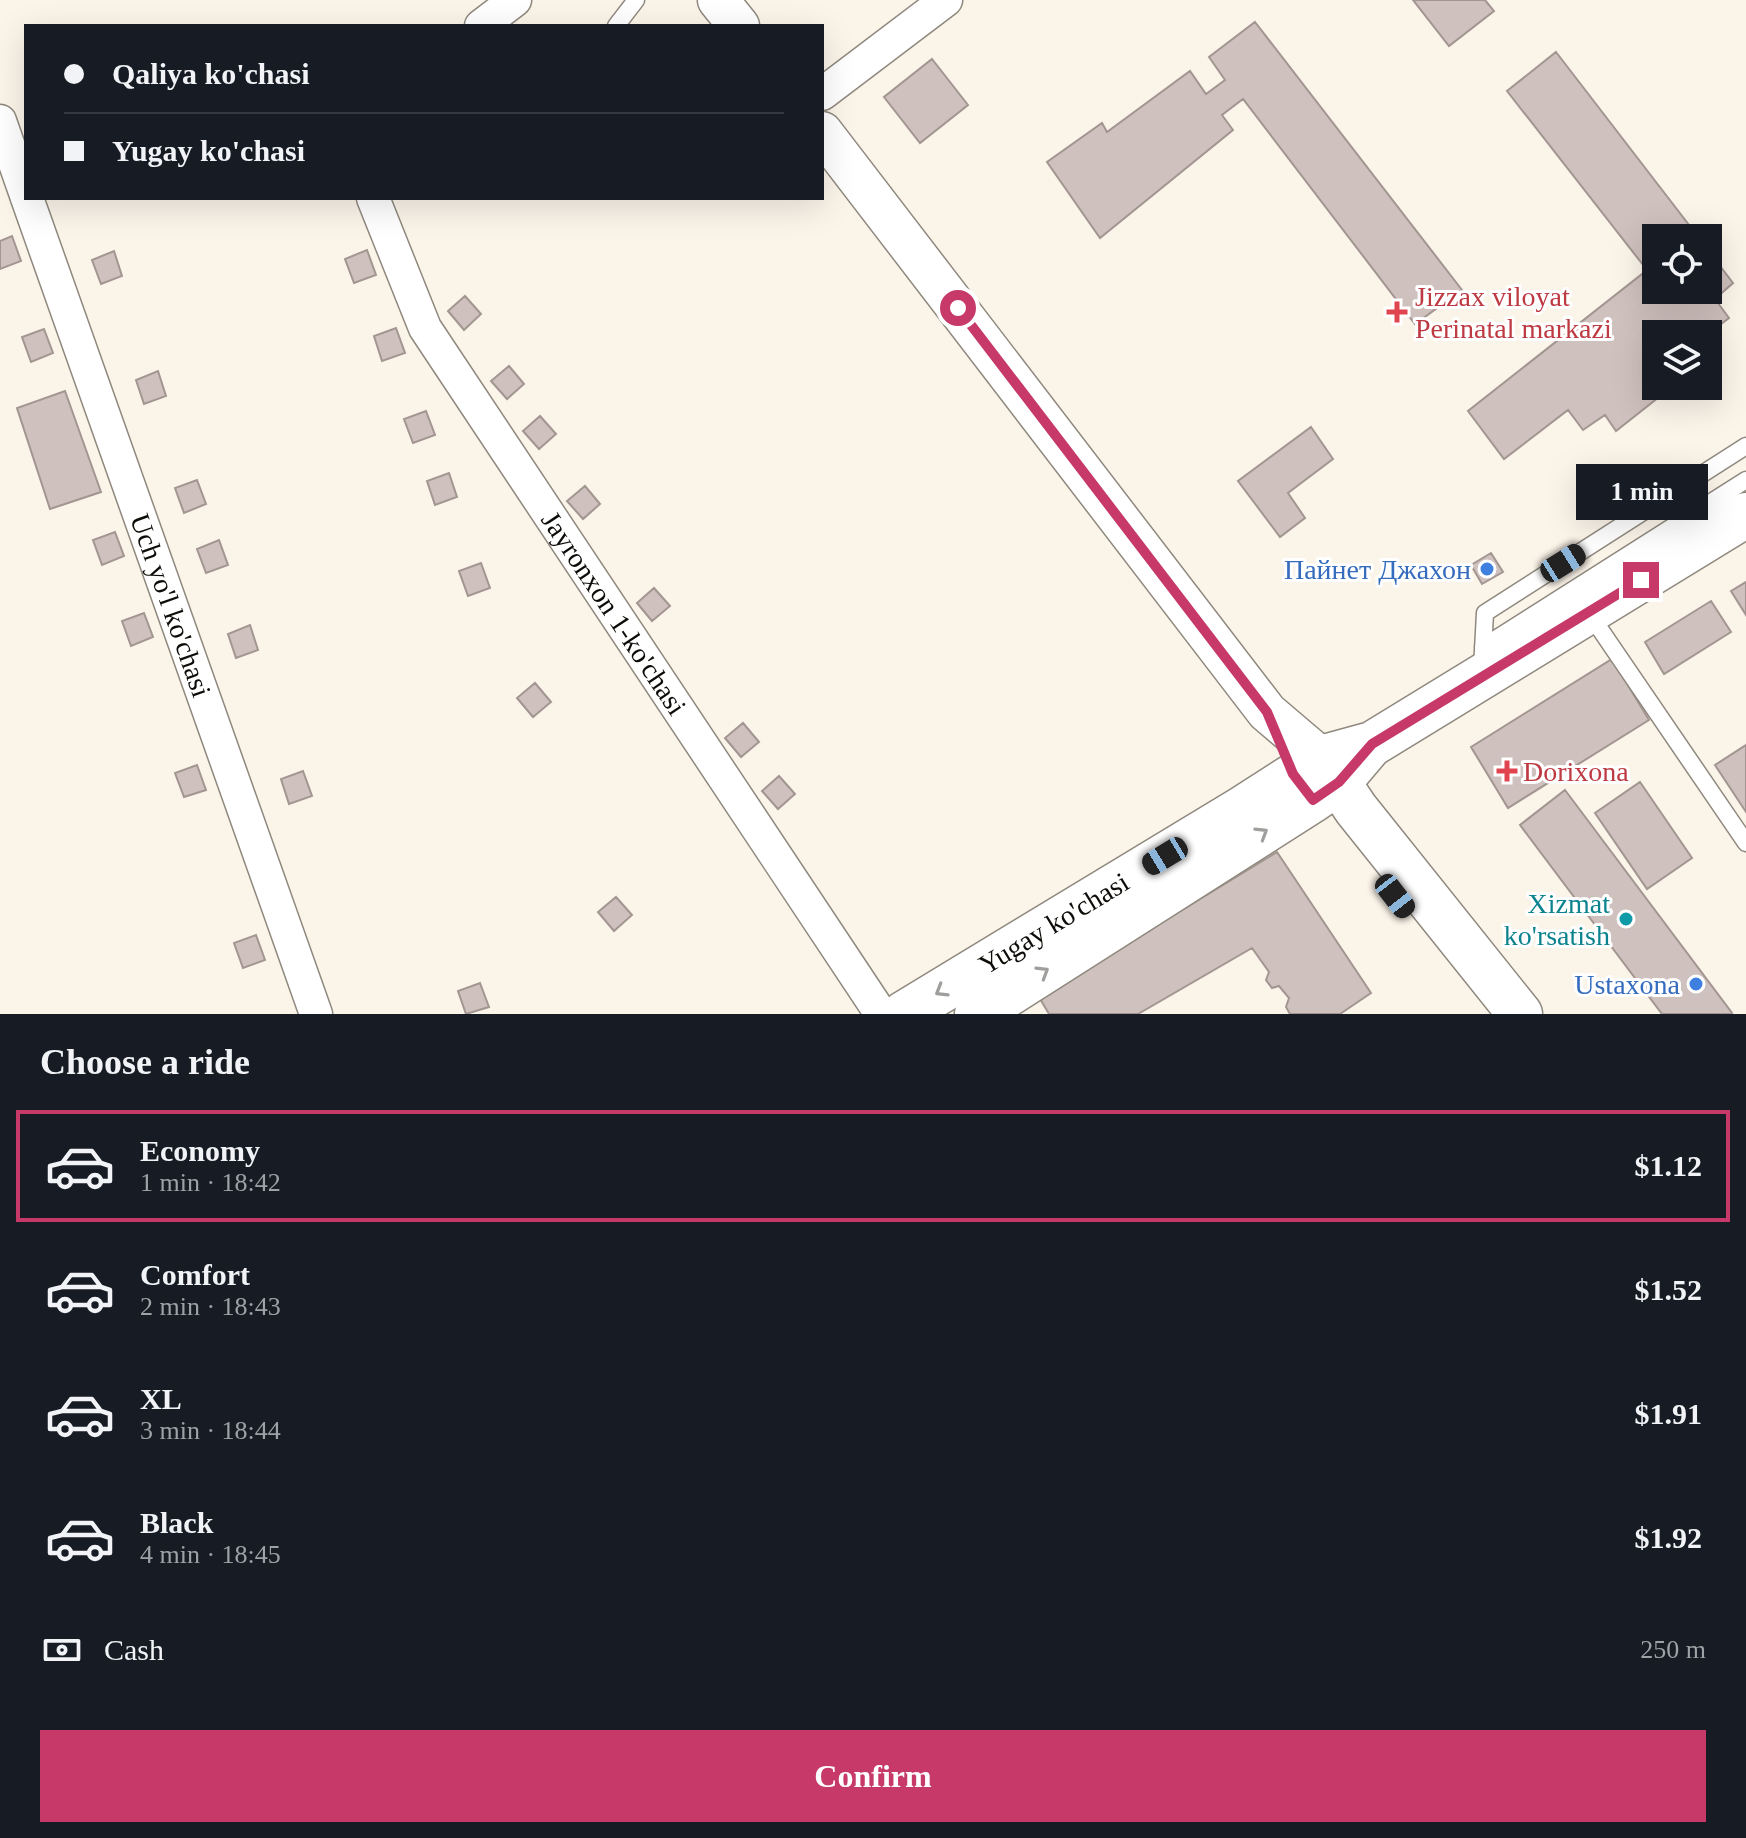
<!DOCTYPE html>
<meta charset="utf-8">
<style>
body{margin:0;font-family:Georgia,serif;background:#242831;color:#f1f3f6;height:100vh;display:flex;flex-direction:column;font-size:30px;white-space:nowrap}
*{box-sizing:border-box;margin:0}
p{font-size:26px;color:#9ea1a6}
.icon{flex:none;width:44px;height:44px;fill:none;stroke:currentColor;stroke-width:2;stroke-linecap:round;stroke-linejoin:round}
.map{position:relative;height:1014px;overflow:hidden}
.details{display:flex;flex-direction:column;background:#171b24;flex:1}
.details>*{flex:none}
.guide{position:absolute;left:24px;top:24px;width:800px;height:176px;border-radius:0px;box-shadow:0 8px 32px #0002;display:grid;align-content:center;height:176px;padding:0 40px;background:#171b24}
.fabs{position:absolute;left:1642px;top:224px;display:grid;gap:16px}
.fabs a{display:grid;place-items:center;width:80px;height:80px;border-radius:0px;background:#171b24;box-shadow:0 8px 32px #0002;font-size:40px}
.end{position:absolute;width:36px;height:36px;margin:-18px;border:10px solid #c63968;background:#fff;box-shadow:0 0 0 4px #fff}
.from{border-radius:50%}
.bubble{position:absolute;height:56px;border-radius:0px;background:#171b24;box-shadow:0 8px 32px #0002;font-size:26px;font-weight:600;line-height:56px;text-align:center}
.car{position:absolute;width:24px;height:48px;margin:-24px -12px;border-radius:10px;box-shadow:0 0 6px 2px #0007;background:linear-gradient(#222 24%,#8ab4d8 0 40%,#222 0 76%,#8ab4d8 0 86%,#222 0)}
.guide b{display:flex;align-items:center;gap:28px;height:76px;font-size:30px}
.guide b+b{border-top:2px solid #363941}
.guide i{width:20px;height:20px;background:#f1f3f6}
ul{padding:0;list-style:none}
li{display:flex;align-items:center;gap:24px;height:112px;margin:0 16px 12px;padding:0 24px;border:4px solid transparent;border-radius:0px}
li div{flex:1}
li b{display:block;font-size:30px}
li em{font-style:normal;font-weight:600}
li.on{border-color:#c63968}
li>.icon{width:72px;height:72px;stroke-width:1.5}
h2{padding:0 40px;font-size:36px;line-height:96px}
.pay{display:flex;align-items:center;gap:20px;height:88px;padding:0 40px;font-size:30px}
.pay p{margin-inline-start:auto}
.button{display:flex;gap:16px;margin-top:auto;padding:16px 40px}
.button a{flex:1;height:92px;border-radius:0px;background:#c63968;color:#fff;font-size:32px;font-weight:600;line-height:92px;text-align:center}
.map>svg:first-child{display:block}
.building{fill:#cfc1bd;stroke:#a39692;stroke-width:2}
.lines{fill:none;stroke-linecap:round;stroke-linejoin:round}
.service-casing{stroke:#8f887e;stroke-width:19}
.minor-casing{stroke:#8f887e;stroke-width:35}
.tertiary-casing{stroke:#8f887e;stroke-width:43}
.secondary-casing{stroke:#8f887e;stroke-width:47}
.service{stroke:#fff;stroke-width:16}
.minor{stroke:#fff;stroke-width:32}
.tertiary{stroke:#fff;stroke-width:40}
.secondary{stroke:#fff;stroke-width:44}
.oneway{stroke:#9f9e9c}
.route{stroke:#c63968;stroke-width:10}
.health-dot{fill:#e0444e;stroke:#fff;stroke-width:3}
.shop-dot{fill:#3f7fe0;stroke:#fff;stroke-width:3}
.culture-dot{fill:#0f9aa8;stroke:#fff;stroke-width:3}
.labels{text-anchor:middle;stroke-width:6;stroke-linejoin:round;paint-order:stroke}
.health-label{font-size:28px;fill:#be3a42;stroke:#fff;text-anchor:start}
.shop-label{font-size:28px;fill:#366cbe;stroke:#fff;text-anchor:end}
.street-label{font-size:28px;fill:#0e0c08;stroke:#fff}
.culture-label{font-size:28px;fill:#0d838f;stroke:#fff;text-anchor:end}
</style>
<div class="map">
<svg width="1746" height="1014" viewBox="0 0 1746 1014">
<rect width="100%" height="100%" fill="#fbf4e9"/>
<path class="building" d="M1413,0h72l9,11 -45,35z
M1255,22l207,268 -47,34 -172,-225 -21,16 11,15 -133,108 -53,-76 55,-39 5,9 83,-61 16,23 19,-14 -16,-23z
M1556,52l143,186h-43v52h52v-40l25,33 -18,16 14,19 -21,16h-52v52h17l-57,45 -11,-16 -22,15 -15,-20 -64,49 -36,-48 179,-141 -140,-179z
M932,59l36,46 -48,38 -36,-46z
M12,236l9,25 -21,8v-28z
M367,250l9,25 -22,8 -9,-24z
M114,251l8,25 -21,8 -9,-24z
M465,296l16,18 -17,16 -16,-19z
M396,328l9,25 -23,8 -8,-25z
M44,329l9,24 -22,9 -9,-25z
M509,366l15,18 -17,15 -16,-18z
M158,371l8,25 -22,8 -8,-24z
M65,391l36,101 -51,17 -33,-101z
M426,411l9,24 -22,8 -9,-24z
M540,416l16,18 -17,15 -16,-18z
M1311,427l22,32 -45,34 17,25 -25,19 -42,-56z
M449,473l8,24 -22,8 -8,-24z
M197,480l9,24 -22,9 -9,-25z
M585,486l15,18 -17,15 -16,-18z
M115,532l9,24 -22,9 -9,-25z
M219,540l9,25 -22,8 -9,-24z
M1491,553l12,19 -21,12 -11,-19z
M481,563l9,25 -22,8 -9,-25z
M1746,582v33l-15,-24z
M654,588l16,18 -18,15 -15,-18z
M1711,601l20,31 -67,42 -19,-32z
M144,613l9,24 -22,9 -9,-25z
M250,625l8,25 -22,8 -8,-24z
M1612,659l37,61 -141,88 -37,-61z
M535,683l16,19 -18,15 -16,-19z
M743,723l16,19 -18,15 -16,-19z
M1746,745v67l-31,-47z
M197,765l9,25 -22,7 -9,-24z
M303,771l9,25 -23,8 -8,-25z
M779,776l16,18 -17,15 -16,-18z
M1640,782l52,76 -45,31 -52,-76z
M1565,790l167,223 -2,1h-68l-142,-189z
M1277,852l94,141 -31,21h-50l-4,-7 3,-9 -10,-12 -7,2 -6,-8 3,-8 -17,-24 -114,66h-89l-10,-17z
M616,897l16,18 -18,16 -16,-19z
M256,935l9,25 -22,8 -9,-25z
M480,983l9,24 -23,7 -8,-23z"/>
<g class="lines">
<defs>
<path id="service" d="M616,26l20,-26
M1589,613l157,230
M1483,647l263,-167
M1482,669l3,-56 261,-167"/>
<g id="minor">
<path d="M481,26l34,-26"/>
<path d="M822,94l124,-94"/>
<path d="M0,121l26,74"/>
<path id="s1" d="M27,198l289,816"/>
<path id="s2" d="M373,198l52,130 456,686"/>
</g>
<path id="tertiary" d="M718,0l21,26
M822,132l445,580 54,46"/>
<g id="secondary">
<path d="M1323,760l33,49 164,205"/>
<path id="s3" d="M903,1014l340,-206 78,-50 51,-14 374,-229"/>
<path d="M977,1014l336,-214 26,-18 28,-33"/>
</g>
</defs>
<use href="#service" class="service-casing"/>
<use href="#minor" class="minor-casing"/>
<use href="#tertiary" class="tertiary-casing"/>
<use href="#secondary" class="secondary-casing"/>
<use href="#service" class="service"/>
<use href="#minor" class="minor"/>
<use href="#tertiary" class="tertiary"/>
<use href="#secondary" class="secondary"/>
</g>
<defs><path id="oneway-chevron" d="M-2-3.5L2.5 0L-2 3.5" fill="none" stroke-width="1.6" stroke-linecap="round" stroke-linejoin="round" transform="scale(2)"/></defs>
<g class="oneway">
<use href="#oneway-chevron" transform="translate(1262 833) rotate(-32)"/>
<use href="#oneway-chevron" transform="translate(1043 972) rotate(-32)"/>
<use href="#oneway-chevron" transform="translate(941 991) rotate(149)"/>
</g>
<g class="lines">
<path class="route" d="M958,308l309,404 26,62 20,26 26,-18 33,-38 269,-164"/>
</g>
<g class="health-dot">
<path d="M1393 300h8v8h8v8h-8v8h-8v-8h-8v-8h8z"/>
<path d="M1503 759h8v8h8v8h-8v8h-8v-8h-8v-8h8z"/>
</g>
<g class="shop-dot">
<circle cx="1487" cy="569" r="8"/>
<circle cx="1696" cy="984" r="8"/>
</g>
<circle class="culture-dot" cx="1626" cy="919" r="8"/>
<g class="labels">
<g class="health-label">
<text x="1415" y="306">Jizzax viloyat<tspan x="1415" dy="32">Perinatal markazi</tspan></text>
<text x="1523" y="781">Dorixona</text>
</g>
<g class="shop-label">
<text x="1471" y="579">Пайнет Джахон</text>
<text x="1680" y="994">Ustaxona</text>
</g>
<g class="street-label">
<text dy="10" stroke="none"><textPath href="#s1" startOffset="432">Uch yo'l ko'chasi</textPath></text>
<text dy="10" stroke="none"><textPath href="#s2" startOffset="482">Jayronxon 1-ko'chasi</textPath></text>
<text dy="10" stroke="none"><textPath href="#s3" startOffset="176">Yugay ko'chasi</textPath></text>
</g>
<g class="culture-label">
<text x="1610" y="913">Xizmat<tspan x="1610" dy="32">ko'rsatish</tspan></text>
</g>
</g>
</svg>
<div class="fabs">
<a><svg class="icon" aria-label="locate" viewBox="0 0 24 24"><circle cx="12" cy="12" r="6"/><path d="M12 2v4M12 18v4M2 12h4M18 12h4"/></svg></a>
<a><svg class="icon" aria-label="layers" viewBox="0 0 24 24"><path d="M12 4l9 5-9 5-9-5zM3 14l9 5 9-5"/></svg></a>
</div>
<i class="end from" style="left:958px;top:308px"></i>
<i class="end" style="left:1641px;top:580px"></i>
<div class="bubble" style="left:1576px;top:464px;width:132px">1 min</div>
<i class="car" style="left:1563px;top:563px;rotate:58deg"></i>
<i class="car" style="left:1165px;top:856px;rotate:239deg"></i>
<i class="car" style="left:1395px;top:896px;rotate:142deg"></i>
<div class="guide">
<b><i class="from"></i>Qaliya ko'chasi</b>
<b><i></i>Yugay ko'chasi</b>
</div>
</div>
<section class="details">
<h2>Choose a ride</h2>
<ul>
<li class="on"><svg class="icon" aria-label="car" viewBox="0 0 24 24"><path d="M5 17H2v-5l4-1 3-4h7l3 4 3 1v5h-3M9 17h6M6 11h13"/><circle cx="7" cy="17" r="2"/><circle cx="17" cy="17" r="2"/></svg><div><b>Economy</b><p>1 min · 18:42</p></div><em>$1.12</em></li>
<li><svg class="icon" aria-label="car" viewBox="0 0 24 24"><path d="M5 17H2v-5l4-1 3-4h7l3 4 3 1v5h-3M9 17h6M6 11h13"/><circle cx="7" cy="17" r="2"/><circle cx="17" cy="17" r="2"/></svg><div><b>Comfort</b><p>2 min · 18:43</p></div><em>$1.52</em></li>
<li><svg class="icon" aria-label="car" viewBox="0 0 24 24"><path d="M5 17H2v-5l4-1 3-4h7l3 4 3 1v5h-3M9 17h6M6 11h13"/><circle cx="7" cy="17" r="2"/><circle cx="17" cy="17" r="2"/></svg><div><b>XL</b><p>3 min · 18:44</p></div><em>$1.91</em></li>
<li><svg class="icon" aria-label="car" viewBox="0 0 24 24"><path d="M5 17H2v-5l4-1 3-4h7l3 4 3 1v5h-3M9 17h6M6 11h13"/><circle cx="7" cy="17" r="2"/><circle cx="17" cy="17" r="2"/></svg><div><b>Black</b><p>4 min · 18:45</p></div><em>$1.92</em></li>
</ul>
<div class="pay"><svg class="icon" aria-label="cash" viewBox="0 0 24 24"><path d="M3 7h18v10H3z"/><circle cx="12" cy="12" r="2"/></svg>Cash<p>250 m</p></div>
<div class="button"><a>Confirm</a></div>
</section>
